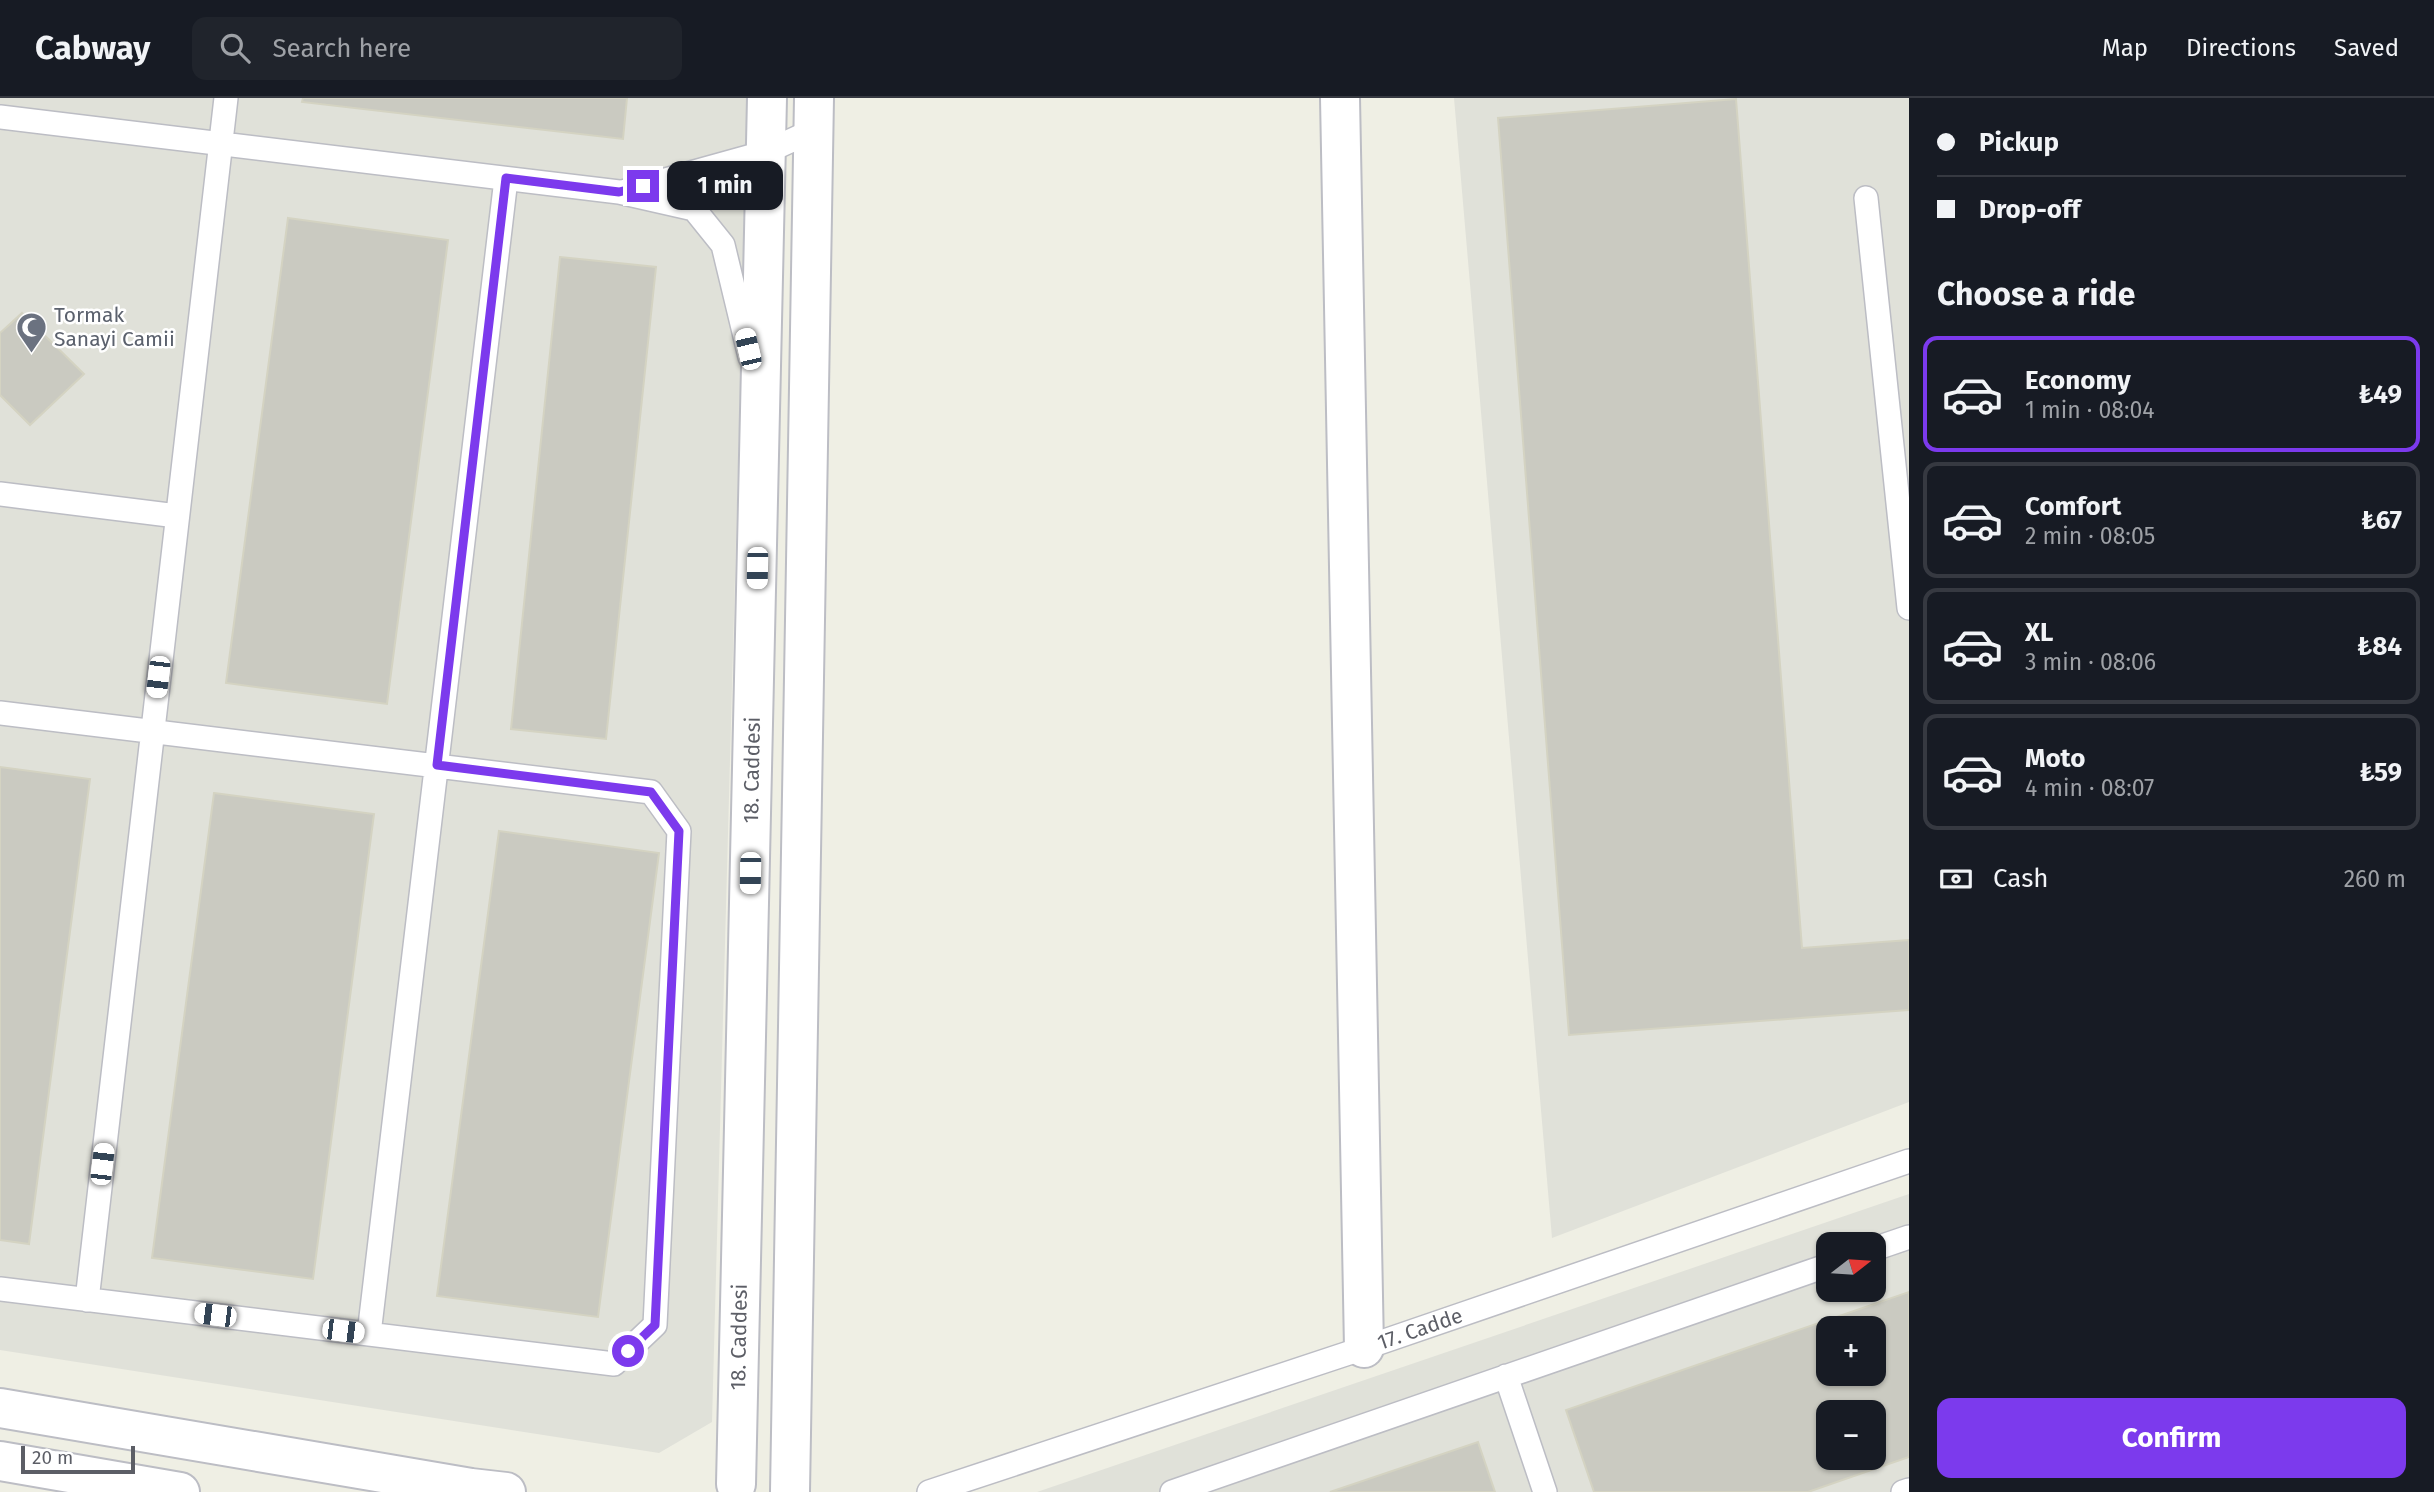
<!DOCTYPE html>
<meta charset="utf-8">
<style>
body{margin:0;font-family:"Fira Sans",sans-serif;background:#20242c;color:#f1f3f6;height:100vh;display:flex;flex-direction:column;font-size:26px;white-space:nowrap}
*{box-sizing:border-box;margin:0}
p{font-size:23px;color:#9ea1a6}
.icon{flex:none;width:38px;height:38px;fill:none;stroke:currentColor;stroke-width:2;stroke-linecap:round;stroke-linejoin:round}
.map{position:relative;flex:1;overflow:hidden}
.side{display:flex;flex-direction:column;background:#171b24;width:525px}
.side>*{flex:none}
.guide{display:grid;align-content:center;height:154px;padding:0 28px;background:#171b24}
.needle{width:46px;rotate:73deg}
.tools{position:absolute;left:1816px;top:1134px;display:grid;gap:14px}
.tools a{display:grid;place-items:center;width:70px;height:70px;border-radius:14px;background:#171b24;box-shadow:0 2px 5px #0004;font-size:35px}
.scale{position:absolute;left:21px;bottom:18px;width:114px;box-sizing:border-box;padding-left:7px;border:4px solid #5c5e66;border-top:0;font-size:19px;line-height:24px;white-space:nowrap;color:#5c5e66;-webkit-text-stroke:5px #fff;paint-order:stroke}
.end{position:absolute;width:32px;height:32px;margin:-16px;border:9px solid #7c3aed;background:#fff;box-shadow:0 0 0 4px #fff}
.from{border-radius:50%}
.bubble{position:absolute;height:49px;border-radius:14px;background:#171b24;box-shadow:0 2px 5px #0004;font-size:23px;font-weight:700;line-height:49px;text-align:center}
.car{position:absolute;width:21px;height:42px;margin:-21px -10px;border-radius:9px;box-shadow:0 0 5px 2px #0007;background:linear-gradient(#fff 24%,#345 0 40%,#fff 0 76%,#345 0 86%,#fff 0)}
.guide b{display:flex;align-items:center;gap:24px;height:66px;font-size:26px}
.guide b+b{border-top:2px solid #363941}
.guide i{width:18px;height:18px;background:#f1f3f6}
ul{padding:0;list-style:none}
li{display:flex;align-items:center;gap:21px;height:116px;margin:0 14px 10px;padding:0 14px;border:4px solid #363941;border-radius:14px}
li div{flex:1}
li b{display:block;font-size:26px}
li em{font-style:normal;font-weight:700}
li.selected{border-color:#7c3aed}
li>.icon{width:63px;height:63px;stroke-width:1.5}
h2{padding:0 28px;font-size:32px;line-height:84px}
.pay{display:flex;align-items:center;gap:18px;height:77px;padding:0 28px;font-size:26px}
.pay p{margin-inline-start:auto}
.cta{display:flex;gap:14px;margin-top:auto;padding:14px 28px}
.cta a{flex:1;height:80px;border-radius:14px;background:#7c3aed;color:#fff;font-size:28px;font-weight:700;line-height:80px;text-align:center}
header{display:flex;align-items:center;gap:42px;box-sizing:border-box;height:98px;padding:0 35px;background:#171b24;border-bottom:2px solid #363941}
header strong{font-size:33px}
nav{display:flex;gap:38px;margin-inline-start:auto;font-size:24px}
.search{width:490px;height:63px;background:#20242c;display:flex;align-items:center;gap:18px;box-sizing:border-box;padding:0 24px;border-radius:14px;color:#9ea1a6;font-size:26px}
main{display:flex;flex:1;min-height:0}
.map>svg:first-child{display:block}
.industrial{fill:#e0e1d9;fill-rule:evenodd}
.building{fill:#cacac1;stroke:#d4d3c2;stroke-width:2;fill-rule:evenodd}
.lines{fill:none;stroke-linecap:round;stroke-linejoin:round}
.service-casing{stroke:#bcbdc4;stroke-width:26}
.minor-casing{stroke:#bcbdc4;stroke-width:42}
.tertiary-casing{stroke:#bcbdc4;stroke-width:42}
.service{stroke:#fff;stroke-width:23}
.minor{stroke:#fff;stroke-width:38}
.tertiary{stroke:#fff;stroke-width:38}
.route{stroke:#7c3aed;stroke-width:9}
.labels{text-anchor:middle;stroke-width:5;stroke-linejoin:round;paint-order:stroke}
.worship-label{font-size:21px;fill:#5b616d;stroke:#fff;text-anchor:start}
.street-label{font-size:21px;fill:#5c5e66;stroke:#fff}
</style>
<header>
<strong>Cabway</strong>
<div class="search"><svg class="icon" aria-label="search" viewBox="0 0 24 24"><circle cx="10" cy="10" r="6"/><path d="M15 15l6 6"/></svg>Search here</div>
<nav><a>Map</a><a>Directions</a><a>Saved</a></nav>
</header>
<main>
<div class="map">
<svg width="1909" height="1394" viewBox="0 0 1909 1394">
<rect width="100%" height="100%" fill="#efefe4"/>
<path class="industrial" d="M0,0h748l-36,1324 -53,31 -659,-103z
M1454,0h455v1004l-357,136z
M1909,1096v298h-872zM1829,1146h45v46h-45zM1829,1230h45v46h-45zM1829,1314h45v46h-45z"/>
<path class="building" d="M303,0h324l-4,41 -321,-37z
M1736,1l66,849 107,-8v70l-340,25 -71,-917z
M288,120l160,22 -61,464 -161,-21z
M560,159l96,10 -50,472 -95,-10z
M22,215l62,61 -54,51 -30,-30v-62z
M0,669l90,12 -61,465 -29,-4z
M214,695l160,21 -61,465 -161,-21z
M499,733l160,22 -61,464 -161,-21z
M1909,1194v165l-101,35h-214l-28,-82zM1829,1230h45v46h-45zM1829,1314h45v46h-45z
M1478,1344l17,50h-165z"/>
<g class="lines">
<defs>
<path id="service" d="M0,19l619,75 75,17 29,36 27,112
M622,94l144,-40 48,-22
M1866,100l43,410
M0,396l177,22
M0,615l651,79 28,39 -24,494 -41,39 -614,-75
M1874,1151l35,-12
M87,1202l139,-1202
M369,1236l137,-1155
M1506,1278l39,116
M929,1394l435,-144 545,-187
M1172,1394l657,-227
M1903,1394l6,-2"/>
<path id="minor" d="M1340,0l24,1250"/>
<path id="tertiary" d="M0,1310l471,80 35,4
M0,1363l180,31
M736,1386l31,-1386
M790,1393l24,-1393"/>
</defs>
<use href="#service" class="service-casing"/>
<use href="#minor" class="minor-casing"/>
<use href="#tertiary" class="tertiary-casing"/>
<use href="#service" class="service"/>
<use href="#minor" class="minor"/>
<use href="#tertiary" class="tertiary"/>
</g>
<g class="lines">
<path class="route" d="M628,1253l27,-26 24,-494 -28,-39 -214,-27 69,-587 113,14 24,-6"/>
</g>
<defs>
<symbol id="mosque-pin" viewBox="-11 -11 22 30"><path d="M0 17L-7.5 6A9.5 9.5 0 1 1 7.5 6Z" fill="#6b7280" stroke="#fff"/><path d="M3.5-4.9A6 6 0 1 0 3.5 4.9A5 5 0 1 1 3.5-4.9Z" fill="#fff"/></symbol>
</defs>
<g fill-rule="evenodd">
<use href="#mosque-pin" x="14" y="212" width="35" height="47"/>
</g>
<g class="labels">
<g class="worship-label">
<text x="54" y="224">Tormak<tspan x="54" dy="24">Sanayi Camii</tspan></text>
</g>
<g class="street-label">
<text transform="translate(752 672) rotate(-89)" y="7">18. Caddesi</text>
<text transform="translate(1420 1231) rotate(-19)" y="7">17. Cadde</text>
<text transform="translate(739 1239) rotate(-89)" y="7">18. Caddesi</text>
</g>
</g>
</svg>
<div class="tools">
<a><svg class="needle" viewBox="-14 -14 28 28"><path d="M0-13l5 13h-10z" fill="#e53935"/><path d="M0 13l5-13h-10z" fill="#9ea1a6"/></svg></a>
<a>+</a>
<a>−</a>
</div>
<div class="scale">20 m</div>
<i class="end from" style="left:628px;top:1253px"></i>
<i class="end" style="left:643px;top:88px"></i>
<div class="bubble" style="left:667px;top:63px;width:116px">1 min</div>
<i class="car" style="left:748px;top:251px;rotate:347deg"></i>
<i class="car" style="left:757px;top:470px;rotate:181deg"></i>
<i class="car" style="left:158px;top:579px;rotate:187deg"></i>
<i class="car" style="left:750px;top:775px;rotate:181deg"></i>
<i class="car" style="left:102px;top:1066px;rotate:7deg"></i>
<i class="car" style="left:215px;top:1217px;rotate:277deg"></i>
<i class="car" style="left:343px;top:1233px;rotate:97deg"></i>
</div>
<section class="side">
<div class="guide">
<b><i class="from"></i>Pickup</b>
<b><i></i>Drop-off</b>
</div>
<h2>Choose a ride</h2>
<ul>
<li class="selected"><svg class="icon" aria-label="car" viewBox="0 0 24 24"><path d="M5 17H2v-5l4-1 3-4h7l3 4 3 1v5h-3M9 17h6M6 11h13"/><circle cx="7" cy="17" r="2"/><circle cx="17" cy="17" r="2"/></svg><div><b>Economy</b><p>1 min · 08:04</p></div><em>₺49</em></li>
<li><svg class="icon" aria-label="car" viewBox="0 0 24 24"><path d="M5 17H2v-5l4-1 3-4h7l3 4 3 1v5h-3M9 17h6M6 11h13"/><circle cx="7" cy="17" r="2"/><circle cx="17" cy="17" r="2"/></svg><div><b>Comfort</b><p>2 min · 08:05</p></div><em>₺67</em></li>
<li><svg class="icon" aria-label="car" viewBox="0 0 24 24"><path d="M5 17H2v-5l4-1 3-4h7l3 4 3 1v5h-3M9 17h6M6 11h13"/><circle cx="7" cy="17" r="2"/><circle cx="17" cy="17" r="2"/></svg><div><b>XL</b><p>3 min · 08:06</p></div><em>₺84</em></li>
<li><svg class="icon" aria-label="car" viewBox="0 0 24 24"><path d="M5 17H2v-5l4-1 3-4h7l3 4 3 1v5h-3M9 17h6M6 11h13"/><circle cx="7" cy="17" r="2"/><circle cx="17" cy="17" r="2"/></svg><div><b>Moto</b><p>4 min · 08:07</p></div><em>₺59</em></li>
</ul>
<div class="pay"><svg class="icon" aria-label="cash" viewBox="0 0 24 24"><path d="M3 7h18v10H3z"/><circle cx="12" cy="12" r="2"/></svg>Cash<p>260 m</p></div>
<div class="cta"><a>Confirm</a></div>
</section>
</main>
